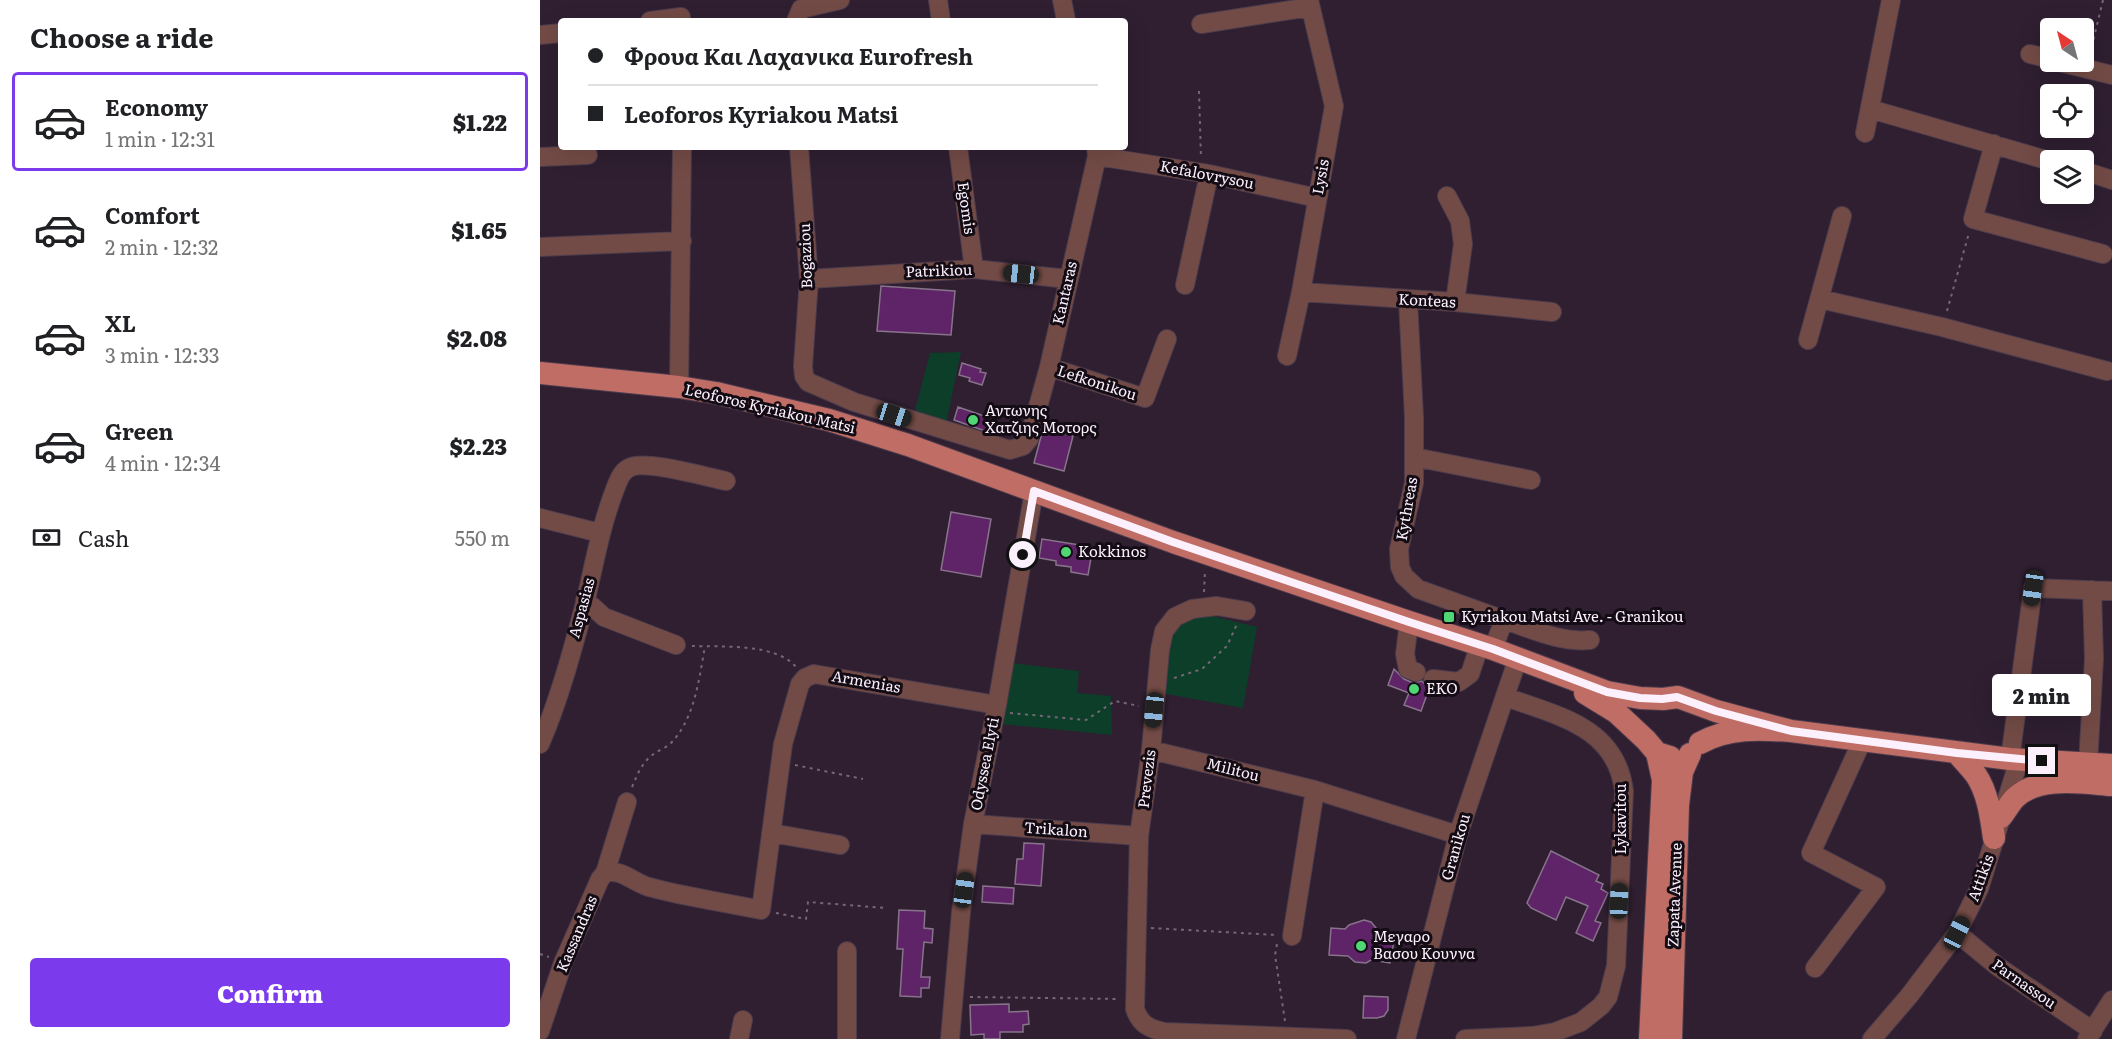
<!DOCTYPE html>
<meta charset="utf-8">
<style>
body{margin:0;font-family:Literata,serif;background:#f2f2f2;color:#202124;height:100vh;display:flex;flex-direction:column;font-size:22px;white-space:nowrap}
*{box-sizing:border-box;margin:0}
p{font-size:20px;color:#757577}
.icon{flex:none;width:33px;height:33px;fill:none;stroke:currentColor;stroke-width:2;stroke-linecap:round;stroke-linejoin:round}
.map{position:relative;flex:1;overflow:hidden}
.sheet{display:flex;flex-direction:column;background:#fff;width:540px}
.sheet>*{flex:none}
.guide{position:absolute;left:18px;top:18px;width:570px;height:132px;border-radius:6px;box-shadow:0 6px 24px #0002;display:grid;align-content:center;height:132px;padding:0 30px;background:#fff}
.needle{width:39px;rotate:324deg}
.controls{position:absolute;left:1500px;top:18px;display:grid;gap:12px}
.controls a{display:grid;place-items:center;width:54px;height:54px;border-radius:6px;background:#fff;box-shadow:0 6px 24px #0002;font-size:30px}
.end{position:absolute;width:27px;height:27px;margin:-14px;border:8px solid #fbf0fc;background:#111;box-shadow:0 0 0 3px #111}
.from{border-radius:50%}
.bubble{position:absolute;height:42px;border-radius:6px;background:#fff;box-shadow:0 6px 24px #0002;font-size:20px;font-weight:800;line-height:42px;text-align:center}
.car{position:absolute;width:18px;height:36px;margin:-18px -9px;border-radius:8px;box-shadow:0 0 4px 2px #0007;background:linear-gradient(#222 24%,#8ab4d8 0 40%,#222 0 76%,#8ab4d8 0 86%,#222 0)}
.guide b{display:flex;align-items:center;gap:21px;height:57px;font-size:22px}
.guide b+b{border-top:2px solid #e0e0e0}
.guide i{width:15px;height:15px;background:#202124}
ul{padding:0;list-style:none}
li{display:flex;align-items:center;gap:18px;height:99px;margin:0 12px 9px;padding:0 18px;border:3px solid transparent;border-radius:6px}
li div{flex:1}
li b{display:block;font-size:22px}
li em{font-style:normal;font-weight:800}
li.active{border-color:#7c3aed}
li>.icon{width:54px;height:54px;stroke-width:1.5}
h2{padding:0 30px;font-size:27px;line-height:72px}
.pay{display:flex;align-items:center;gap:15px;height:66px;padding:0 30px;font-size:22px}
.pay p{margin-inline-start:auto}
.button{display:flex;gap:12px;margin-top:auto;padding:12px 30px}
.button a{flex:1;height:69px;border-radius:6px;background:#7c3aed;color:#fff;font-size:24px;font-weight:800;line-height:69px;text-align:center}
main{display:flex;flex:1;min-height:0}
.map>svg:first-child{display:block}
.green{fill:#0d3e2a}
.building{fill:#5f2468;stroke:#87738a;stroke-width:1.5}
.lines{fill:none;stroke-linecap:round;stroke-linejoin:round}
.minor-casing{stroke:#4c3c4d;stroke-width:20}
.major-casing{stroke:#4c3c4d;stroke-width:24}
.path{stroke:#756777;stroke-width:2;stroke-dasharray:3 4.5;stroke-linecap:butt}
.minor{stroke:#734b46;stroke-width:18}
.major{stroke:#c06d65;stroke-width:22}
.route{stroke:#fbf0fc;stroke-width:8}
.poi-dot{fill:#50d674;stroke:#130c14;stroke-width:2}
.labels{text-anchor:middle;stroke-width:6;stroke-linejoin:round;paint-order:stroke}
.street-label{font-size:15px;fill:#fbf0fc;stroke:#130c14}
.poi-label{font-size:15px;fill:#fbf0fc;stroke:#130c14;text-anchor:start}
</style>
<main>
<section class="sheet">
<h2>Choose a ride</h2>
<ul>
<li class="active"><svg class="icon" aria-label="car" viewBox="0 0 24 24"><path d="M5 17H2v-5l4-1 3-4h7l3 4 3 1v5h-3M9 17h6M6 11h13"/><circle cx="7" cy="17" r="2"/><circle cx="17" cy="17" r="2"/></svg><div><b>Economy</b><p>1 min · 12:31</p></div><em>$1.22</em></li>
<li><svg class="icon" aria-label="car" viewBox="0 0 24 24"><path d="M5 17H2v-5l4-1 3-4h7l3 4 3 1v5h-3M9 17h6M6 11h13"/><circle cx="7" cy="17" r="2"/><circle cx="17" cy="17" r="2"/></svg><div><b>Comfort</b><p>2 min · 12:32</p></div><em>$1.65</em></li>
<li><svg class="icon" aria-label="car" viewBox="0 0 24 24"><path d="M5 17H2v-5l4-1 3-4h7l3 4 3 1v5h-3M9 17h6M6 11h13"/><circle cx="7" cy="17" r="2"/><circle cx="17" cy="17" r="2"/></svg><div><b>XL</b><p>3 min · 12:33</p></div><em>$2.08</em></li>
<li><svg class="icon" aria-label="car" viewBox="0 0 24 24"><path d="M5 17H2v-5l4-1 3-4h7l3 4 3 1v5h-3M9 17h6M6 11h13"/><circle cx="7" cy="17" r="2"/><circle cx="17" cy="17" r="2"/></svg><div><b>Green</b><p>4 min · 12:34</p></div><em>$2.23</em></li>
</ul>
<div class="pay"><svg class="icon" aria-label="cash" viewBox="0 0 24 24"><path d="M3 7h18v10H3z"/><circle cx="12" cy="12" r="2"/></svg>Cash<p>550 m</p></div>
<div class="button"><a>Confirm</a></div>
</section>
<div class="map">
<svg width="1572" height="1039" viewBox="0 0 1572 1039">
<rect width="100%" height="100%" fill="#2f1f31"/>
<path class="green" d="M421,352l-15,72 -31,-14 15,-57z
M664,614l53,13 -14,81 -87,-16 15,-64 15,-8z
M471,663l68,8 -2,22 34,3 1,39 -111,-11z"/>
<path class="building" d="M341,286l74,5 -4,44 -74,-4z
M422,363l19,6 -1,3 6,1 -4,12 -13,-4 1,-3 -11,-3z
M418,407l35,12 -5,13 -34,-12z
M503,429l30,7 -9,35 -30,-8z
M411,512l40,7 -10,58 -40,-7z
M502,539l51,8 -5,28 -17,-3v-5l-15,-2v-4l-17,-3z
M854,669l10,10 9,4 9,-2 7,8 -8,22 -17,-6 5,-12 -21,-8z
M484,843l20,1 -3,42 -26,-2 2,-25h6z
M1011,851l48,24 -3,6 7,3 -2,5 7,4 -13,28 6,2 -8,18 -17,-8 12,-27 -22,-9 -10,23 -25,-12 -4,-5z
M443,886l31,2 -1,16 -31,-2z
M359,910l26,1 -1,17 9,1 -1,14 -8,-1 -3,35h9l-1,11h-8v9l-21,-1 3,-47h-6z
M824,920l7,2 10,12 14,2 -5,27 -19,-3 -5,3 -11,-1 -7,-6 -19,-1 2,-27 14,1 4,-4z
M824,996l24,1v13l-4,6 -7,2h-14z
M469,1004v8l19,-1 1,13 -6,1v7h-23v7h-16v-5l-13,1 -1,-30z"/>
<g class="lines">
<defs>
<path id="minor" d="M398,0l3,21
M522,0l4,20
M110,21l31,-4
M256,21l5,-12 39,-9
M661,24l109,-17
M0,35l21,-2
M1490,54l20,5
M1519,62l53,13
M1330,109l180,52
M1325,133l26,-133
M1454,144l-21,75 130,35
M259,147l10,132 -6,87 1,10 4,6 46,20 156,48 13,-4 6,-7 20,-72 48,-211 -1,-9
M418,147l16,122
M557,156l112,18 108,24
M0,157l48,-2
M1544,171l28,9
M907,196l13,25 3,23 -8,58
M0,247l142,-6
M269,279l165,-10 94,10
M645,285l24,-111
M761,292l154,10 97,10
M1280,299l122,28 165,44
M868,300l6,117v66l-15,66 1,18 4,9 14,13 86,31 -11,29
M1268,340l34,-124
M747,356l14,-64 33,-186 -25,-106
M509,367l96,31 22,-59
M139,387l3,-240
M874,457l117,23
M0,518l60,15
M45,600l19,17 72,28
M706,611l-29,-5 -25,3 -17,8 -11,14 -4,19 -9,100 -12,86 -4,173c5,15 14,20 30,23l182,7
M964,620c28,9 56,23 86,20
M869,622l-4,32 3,15 8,3
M893,679l26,3 11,-8 10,-30
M0,744c19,-43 34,-99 46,-145 9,-39 16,-78 31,-115 3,-7 6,-14 14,-17 17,-7 74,10 95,14
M611,750l164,40 143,45
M1470,759l23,-171 79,3
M1548,764l6,-105 -2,-69
M433,824l166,12
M231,833l69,12
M65,873c16,-5 29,10 44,14 36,10 75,15 112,23l22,-166 17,-60 5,-6 9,-4 183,31
M1417,933l40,33 96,65
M752,936l23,-146
M1275,968l61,-81 -65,-34 51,-112
M0,1031l23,-68 37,-84 5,-6 22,-71
M199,1039l4,-19
M307,1039v-88
M410,1039l11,-127 12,-88 24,-119 37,-214
M866,1039l52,-204 60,-177
M925,1039l67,-3 23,-4 26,-10 20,-16 7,-9 8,-31 8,-175c-8,-65 -67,-75 -118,-94
M1332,1039l37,-43 48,-63 22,-44 40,-129
M1547,1039l25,-39"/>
<path id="major" d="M0,373l139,14 37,6 113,27 79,25 265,97 236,80 84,27 114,43 33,6 23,1 15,-2 38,14 75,20
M1045,693l31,19 30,28 11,13 13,4
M1160,743c29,-16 59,-14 91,-12l219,28 102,6
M1417,753c6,7 13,14 19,22 12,18 15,42 18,63
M1461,817c5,-6 9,-14 14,-19 24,-23 68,-15 97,-13
M1110,1039l13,-259 -6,-27
M1131,1039l7,-234 4,-33 8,-18"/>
</defs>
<use href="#minor" class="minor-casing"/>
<use href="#major" class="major-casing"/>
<path class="path" d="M1550,54l13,-54
M659,91l2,67
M1407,311l22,-78
M664,592l1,-21
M152,646c29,1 84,-3 104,21
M634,678l28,-9 25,-23 10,-22
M470,713l76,7 29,-19 24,5
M255,765l68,14
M92,787c6,-14 10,-25 23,-34 5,-3 12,-6 16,-10 24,-25 28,-64 34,-97
M236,913l30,6 2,-17 77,6
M611,928l126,7
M737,944l-2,11 10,66
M0,954l9,3
M430,997l150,2"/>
<use href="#minor" class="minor"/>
<use href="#major" class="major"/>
</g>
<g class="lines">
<path class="route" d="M483,555l11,-64 139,51 236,80 84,27 114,43 33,6 22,1 15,-2 39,14 75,20 166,22 85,8"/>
</g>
<g class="poi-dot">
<circle cx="433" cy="420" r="6"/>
<circle cx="526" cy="552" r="6"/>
<rect x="903" y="611" width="12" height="12" rx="3"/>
<circle cx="874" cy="689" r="6"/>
<circle cx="821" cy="946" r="6"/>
</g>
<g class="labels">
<g class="street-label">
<text transform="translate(667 175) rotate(11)" y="5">Kefalovrysou</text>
<text transform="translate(781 177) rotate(-80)" y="5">Lysis</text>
<text transform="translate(426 208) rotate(82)" y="5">Egomis</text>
<text transform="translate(266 256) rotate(-92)" y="5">Bogaziou</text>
<text transform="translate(399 271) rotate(-2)" y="5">Patrikiou</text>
<text transform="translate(525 293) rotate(-77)" y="5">Kantaras</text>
<text transform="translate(887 301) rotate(3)" y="5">Konteas</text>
<text transform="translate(557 383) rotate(18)" y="5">Lefkonikou</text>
<text transform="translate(230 409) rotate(13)" y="5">Leoforos Kyriakou Matsi</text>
<text transform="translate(867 509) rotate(-80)" y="5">Kythreas</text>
<text transform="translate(42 608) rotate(-75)" y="5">Aspasias</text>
<text transform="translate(326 682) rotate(10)" y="5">Armenias</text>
<text transform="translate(445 764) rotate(-79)" y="5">Odyssea Elyti</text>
<text transform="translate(693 770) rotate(14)" y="5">Militou</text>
<text transform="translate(607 779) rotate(-83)" y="5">Prevezis</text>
<text transform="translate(1081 819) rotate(-90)" y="5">Lykavitou</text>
<text transform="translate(516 830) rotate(4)" y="5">Trikalon</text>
<text transform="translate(916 847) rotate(-74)" y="5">Granikou</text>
<text transform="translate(1441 878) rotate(-70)" y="5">Attikis</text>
<text transform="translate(1135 895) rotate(-88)" y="5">Zapata Avenue</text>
<text transform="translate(37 934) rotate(-67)" y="5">Kassandras</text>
<text transform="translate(1484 984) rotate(35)" y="5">Parnassou</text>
</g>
<g class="poi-label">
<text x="445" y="416">Αντωνης<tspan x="445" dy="17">Χατζιης Μοτορς</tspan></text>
<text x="538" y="557">Kokkinos</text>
<text x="921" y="622">Kyriakou Matsi Ave. - Granikou</text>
<text x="886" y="694">EKO</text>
<text x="833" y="942">Μεγαρο<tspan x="833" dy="17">Βασου Κουννα</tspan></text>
</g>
</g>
</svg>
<div class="controls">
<a><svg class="needle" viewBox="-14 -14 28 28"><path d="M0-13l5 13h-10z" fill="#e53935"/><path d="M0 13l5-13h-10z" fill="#757577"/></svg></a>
<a><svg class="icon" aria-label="locate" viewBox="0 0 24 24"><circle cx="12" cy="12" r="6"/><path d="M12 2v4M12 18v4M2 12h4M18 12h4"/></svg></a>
<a><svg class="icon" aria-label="layers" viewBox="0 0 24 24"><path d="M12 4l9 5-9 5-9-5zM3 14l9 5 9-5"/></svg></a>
</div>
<i class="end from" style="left:483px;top:555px"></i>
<i class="end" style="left:1502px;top:761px"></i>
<div class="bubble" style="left:1452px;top:674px;width:99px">2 min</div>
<i class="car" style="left:481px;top:274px;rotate:276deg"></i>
<i class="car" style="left:354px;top:415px;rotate:108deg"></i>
<i class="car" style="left:1493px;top:588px;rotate:188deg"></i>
<i class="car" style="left:614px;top:710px;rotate:186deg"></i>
<i class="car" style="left:424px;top:890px;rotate:8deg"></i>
<i class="car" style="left:1079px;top:901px;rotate:2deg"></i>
<i class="car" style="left:1417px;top:933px;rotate:26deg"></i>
<div class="guide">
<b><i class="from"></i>Φρουα Και Λαχανικα Eurofresh</b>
<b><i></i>Leoforos Kyriakou Matsi</b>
</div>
</div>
</main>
